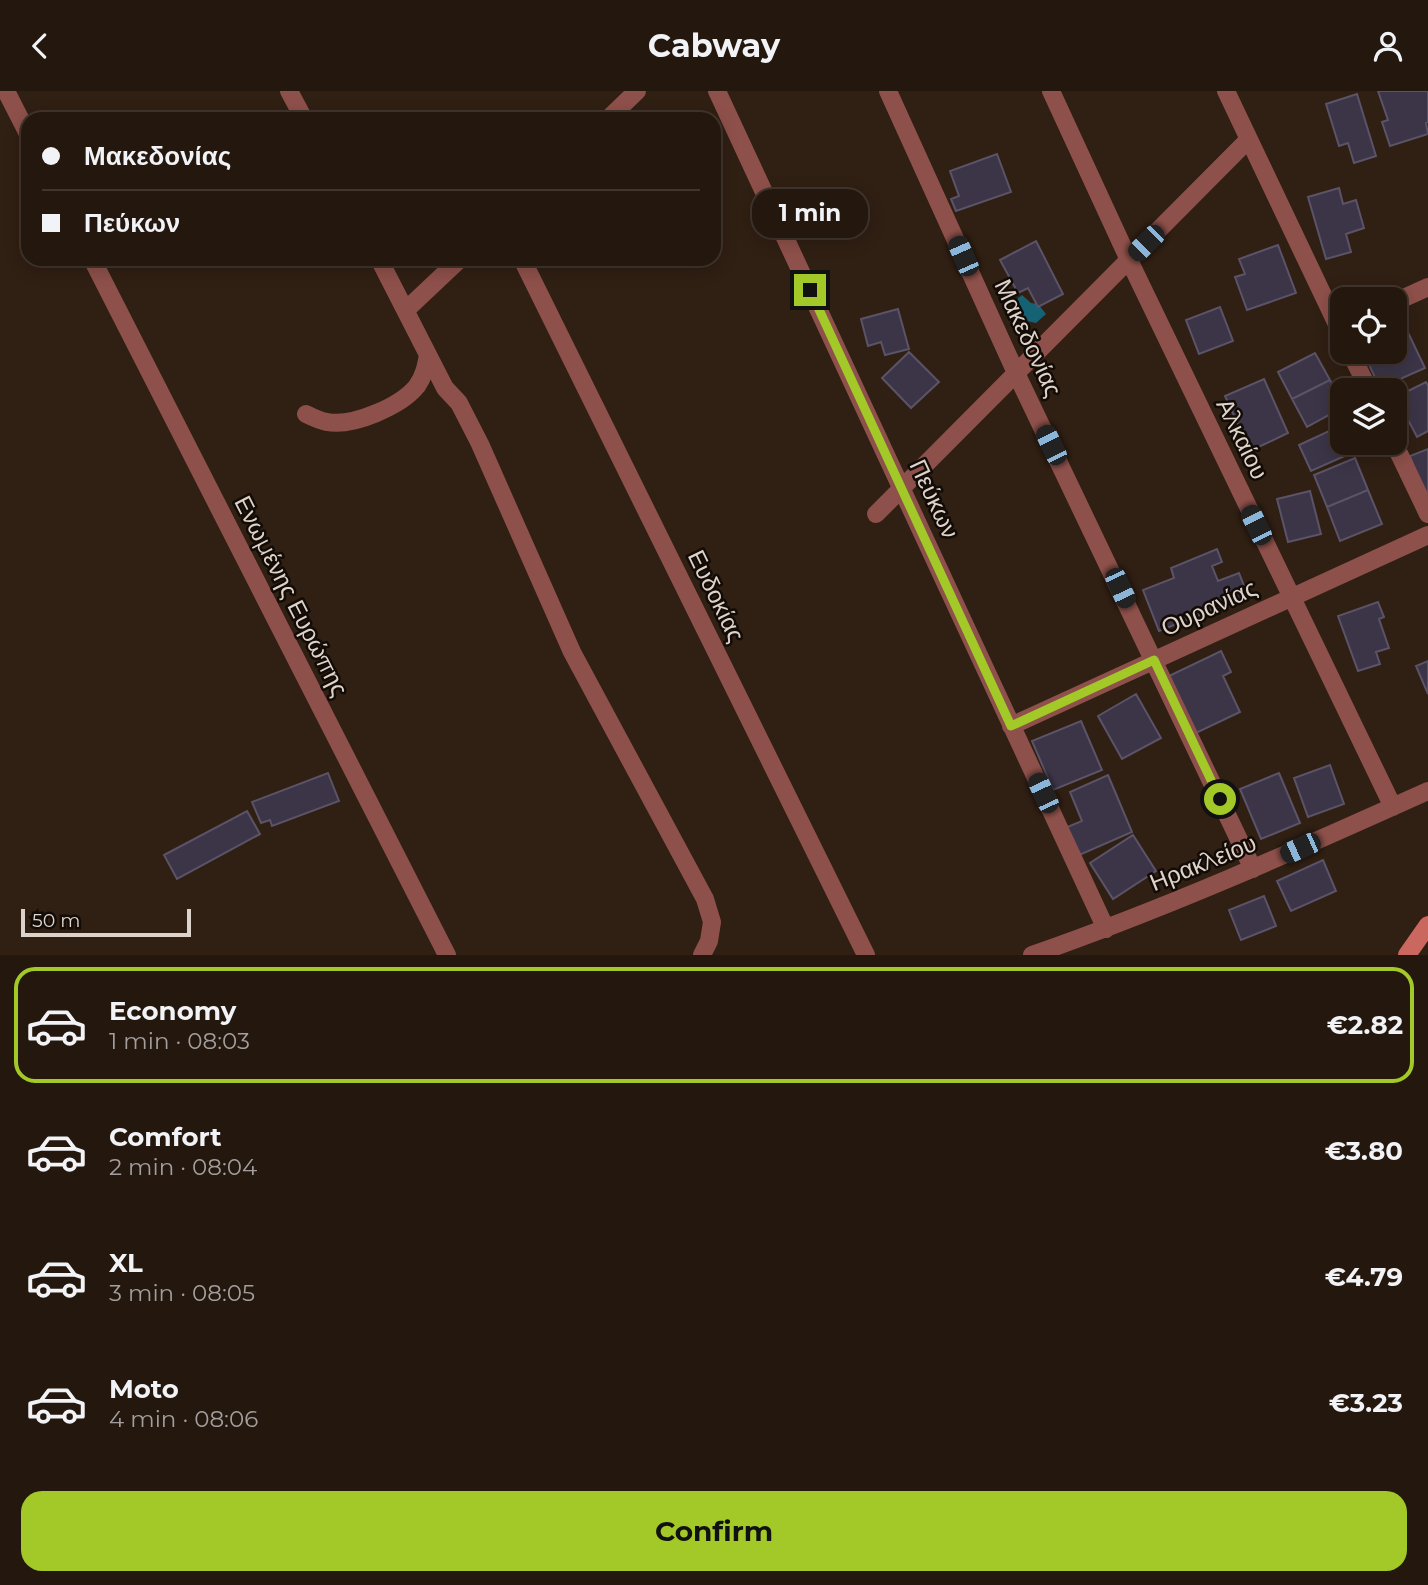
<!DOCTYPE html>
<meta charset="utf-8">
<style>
body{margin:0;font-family:Montserrat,sans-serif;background:#2c2017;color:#f1f3f6;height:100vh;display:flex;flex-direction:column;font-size:26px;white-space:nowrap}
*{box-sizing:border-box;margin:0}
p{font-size:23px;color:#a39f9e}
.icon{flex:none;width:38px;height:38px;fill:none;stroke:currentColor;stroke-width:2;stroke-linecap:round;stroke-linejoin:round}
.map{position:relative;height:864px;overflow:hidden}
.details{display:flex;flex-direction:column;background:#24170e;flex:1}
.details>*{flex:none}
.hud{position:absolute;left:21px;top:21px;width:700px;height:154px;border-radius:21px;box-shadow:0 4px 18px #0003,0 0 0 2px #41362e;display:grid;align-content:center;height:154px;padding:0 21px;background:#24170e}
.controls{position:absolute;left:1330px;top:196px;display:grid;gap:14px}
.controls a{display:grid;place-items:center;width:77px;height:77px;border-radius:14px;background:#24170e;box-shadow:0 4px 18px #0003,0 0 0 2px #41362e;font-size:35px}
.scale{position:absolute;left:21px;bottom:18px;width:170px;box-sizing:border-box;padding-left:7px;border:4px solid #ded3cb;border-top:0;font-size:19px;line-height:24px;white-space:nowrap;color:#ded3cb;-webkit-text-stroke:5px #120b06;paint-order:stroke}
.end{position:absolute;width:32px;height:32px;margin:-16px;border:9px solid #a2c927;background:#111;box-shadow:0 0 0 4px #111}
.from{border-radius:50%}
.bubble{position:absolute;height:49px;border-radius:21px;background:#24170e;box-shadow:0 4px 18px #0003,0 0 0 2px #41362e;font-size:23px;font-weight:700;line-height:49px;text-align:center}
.car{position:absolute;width:21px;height:42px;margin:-21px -10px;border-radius:9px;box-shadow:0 0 5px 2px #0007;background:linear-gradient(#222 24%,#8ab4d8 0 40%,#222 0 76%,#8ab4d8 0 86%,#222 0)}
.hud b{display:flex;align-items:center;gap:24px;height:66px;font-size:26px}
.hud b+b{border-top:2px solid #41362e}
.hud i{width:18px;height:18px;background:#f1f3f6}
ul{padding:12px 0 0;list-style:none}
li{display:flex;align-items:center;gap:21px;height:116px;margin:0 14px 10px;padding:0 7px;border:4px solid transparent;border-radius:21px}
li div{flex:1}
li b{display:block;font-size:26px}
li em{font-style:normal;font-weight:700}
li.selected{border-color:#a2c927}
li>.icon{width:63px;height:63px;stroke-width:1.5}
.primary-button{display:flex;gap:14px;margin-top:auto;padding:14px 21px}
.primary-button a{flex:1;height:80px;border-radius:21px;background:#a2c927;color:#111;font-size:28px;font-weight:700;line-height:80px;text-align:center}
header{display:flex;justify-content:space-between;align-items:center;height:91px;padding:0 21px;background:#24170e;font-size:32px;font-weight:700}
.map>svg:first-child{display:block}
.water{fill:#156275}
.building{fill:#3c3548;stroke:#5b5367;stroke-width:2}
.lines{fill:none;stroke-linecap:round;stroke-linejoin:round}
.street{stroke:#8e504a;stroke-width:18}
.secondary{stroke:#ca675f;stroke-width:18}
.route{stroke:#a2c927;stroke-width:9}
.labels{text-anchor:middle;stroke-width:5;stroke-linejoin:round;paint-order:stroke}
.street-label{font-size:24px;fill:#ded3cb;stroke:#120b06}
</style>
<header><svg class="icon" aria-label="back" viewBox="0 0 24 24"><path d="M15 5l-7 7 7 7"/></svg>Cabway<svg class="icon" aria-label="person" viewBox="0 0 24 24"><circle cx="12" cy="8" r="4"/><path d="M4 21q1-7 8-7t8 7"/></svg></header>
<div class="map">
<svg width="1428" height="864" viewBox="0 0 1428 864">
<rect width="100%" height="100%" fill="#301f13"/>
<path class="water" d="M1022,204l9,8 7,1 8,10 -10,9 -14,-3 -9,-18z"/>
<path class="building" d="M1378,0h50v31l-2,1 2,11 -38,12 -8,-24 6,-2z
M1357,3l19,62 -22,7 -6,-20 -9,3 -13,-42z
M997,63l14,38 -55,19 -5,-12 8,-3 -9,-25z
M1339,97l4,16 13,-4 8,28 -18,6 5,18 -25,7 -18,-62z
M1036,150l27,53 -25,13 -10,-19 -10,5 -18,-33z
M1278,154l18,48 -49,17 -12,-33 10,-3 -6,-15z
M1220,216l13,34 -34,13 -13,-34z
M898,218l11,40 -24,6 -4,-13 -13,4 -7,-27z
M1403,231l22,46 -45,20 -17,-36h32v-26z
M909,261l30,30 -28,26 -29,-30z
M1315,262l15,27 -38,19 -14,-27z
M1264,288l24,54 -38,18 -25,-55z
M1330,289l12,24v4l-35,19 -15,-28z
M1426,291l2,4v45l-11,6 -21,-40z
M1342,334v18h11l3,8 -45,20 -12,-26z
M1428,358v43l-4,2 -14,-38z
M1355,367l13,32 -41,17 -13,-32z
M1368,399l14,34 -42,17 -13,-34z
M1310,400l11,43 -33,8 -11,-43z
M1217,458l5,13 -10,4 6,15 21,-8 9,23 -89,35 -16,-41 31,-12 -3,-10z
M1378,511l6,15 -5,2 10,29 -13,4 4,12 -22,7 -20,-55z
M1221,560l10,21 -8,4 17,36 -44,21 -27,-57z
M1428,570v33l-12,-28z
M1136,603l25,44 -39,21 -24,-43z
M1081,630l21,49 -49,20 -21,-49z
M1330,674l14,39 -36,13 -14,-39z
M328,682l11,28 -67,25 -2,-6 -9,3 -9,-21z
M1279,682l21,50 -39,16 -21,-50z
M1108,684l24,57 -55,24 -12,-28 17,-7 -12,-29z
M247,720l13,23 -83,45 -13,-24z
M1133,744l23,36 -43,28 -23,-36z
M1323,769l13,31 -45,20 -14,-30z
M1264,805l12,30 -35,14 -12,-30z"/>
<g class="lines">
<path class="street" d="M6,0l22,43
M289,0l15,28
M717,0l389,838
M888,0l128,282 237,496
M1051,0l78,169 264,547
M1226,0l116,244
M608,28l29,-28
M92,168l355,696
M379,168l66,129 14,15 21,41 92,208 133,247 7,23 -3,19 -7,14
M522,168l344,696
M1395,211l33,-15
M406,219l54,-51
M1350,261l19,38
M306,323c6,3 14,7 21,8 26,5 74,-16 90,-36 7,-10 9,-20 11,-31
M1394,352l34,71
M876,423l372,-374
M1011,635l417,-191
M1032,864c135,-47 265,-105 396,-164"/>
<path class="secondary" d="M1407,864l21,-30"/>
</g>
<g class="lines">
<path class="route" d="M810,199l201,436 143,-66 66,139"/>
</g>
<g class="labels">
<g class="street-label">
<text transform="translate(1028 247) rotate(65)" y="8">Μακεδονίας</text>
<text transform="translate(1242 348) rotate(64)" y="8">Αλκαίου</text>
<text transform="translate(934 408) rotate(65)" y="8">Πεύκων</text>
<text transform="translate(291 505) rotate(63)" y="8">Ενωμένης Ευρώπης</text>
<text transform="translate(716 505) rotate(64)" y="8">Ευδοκίας</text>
<text transform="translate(1209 517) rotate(-25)" y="8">Ουρανίας</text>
<text transform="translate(1203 772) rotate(-22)" y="8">Ηρακλείου</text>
</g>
</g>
</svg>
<div class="controls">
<a><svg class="icon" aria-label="locate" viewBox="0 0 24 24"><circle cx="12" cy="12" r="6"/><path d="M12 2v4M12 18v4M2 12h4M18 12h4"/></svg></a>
<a><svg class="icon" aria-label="layers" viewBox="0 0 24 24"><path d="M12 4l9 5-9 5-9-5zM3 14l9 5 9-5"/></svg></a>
</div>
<div class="scale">50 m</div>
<i class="end from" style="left:1220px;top:708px"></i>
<i class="end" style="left:810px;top:199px"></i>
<div class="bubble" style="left:752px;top:98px;width:116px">1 min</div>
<i class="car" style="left:1146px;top:152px;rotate:225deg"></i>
<i class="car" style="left:963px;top:165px;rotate:336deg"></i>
<i class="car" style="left:1051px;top:354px;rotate:334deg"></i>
<i class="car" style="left:1256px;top:434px;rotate:334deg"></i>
<i class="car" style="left:1120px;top:497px;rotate:155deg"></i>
<i class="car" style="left:1043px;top:702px;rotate:335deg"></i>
<i class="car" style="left:1300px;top:757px;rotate:246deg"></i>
<div class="hud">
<b><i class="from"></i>Μακεδονίας</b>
<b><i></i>Πεύκων</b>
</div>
</div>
<section class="details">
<ul>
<li class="selected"><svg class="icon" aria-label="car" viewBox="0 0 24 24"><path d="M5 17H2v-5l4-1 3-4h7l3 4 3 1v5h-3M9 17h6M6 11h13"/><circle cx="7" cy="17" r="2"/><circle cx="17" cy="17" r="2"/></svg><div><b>Economy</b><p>1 min · 08:03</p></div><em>€2.82</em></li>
<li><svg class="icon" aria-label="car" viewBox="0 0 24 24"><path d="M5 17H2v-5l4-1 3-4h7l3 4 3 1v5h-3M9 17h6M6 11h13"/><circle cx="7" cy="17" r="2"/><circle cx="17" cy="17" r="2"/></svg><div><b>Comfort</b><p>2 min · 08:04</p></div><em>€3.80</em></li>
<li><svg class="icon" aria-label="car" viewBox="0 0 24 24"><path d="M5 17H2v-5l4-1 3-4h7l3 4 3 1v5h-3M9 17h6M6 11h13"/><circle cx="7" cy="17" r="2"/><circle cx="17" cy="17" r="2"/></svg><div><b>XL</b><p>3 min · 08:05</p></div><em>€4.79</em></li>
<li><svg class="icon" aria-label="car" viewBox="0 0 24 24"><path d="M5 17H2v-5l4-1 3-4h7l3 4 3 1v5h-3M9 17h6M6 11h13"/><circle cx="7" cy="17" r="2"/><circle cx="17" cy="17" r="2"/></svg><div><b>Moto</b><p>4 min · 08:06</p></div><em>€3.23</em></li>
</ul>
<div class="primary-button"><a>Confirm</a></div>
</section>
